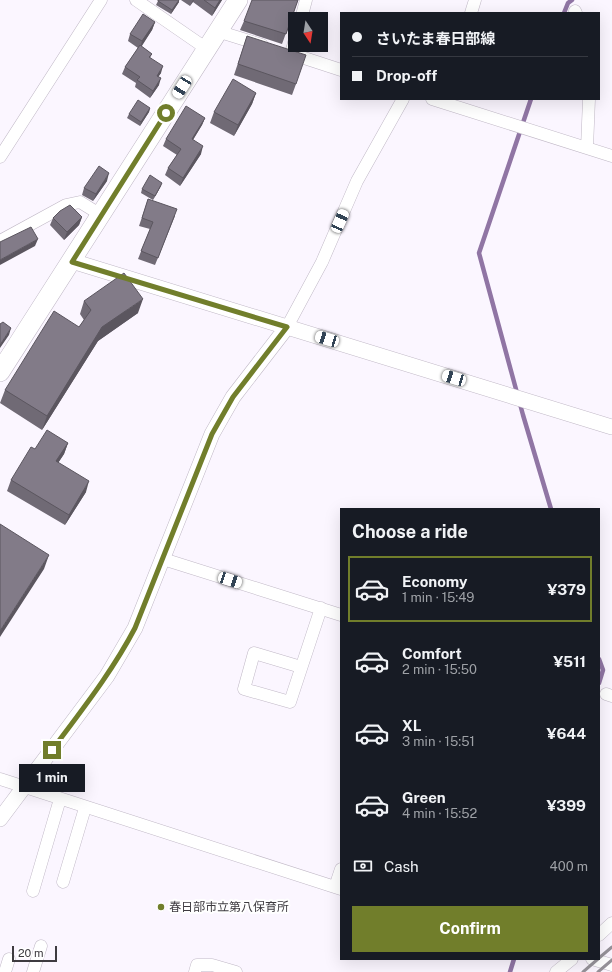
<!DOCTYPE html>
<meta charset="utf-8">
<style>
body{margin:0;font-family:"Public Sans","Noto Sans JP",sans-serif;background:#20242c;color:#f1f3f6;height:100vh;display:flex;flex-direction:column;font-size:15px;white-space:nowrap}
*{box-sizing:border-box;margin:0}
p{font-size:13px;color:#9ea1a6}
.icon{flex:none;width:22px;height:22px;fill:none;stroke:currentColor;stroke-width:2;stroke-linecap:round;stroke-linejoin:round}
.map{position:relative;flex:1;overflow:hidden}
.details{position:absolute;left:340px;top:508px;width:260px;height:452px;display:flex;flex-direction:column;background:#171b24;border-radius:0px;box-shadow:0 4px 16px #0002}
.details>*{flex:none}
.guide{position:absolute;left:340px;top:12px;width:260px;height:88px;border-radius:0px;box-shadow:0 4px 16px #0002;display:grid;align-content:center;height:88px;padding:0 12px;background:#171b24}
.needle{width:26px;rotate:168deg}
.tools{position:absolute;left:288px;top:12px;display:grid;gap:8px}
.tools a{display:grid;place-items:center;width:40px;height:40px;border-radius:0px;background:#171b24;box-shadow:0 4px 16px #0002;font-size:20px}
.scale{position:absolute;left:12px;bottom:10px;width:45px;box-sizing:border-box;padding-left:4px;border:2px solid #3e3b40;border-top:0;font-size:11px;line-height:14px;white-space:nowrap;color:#3e3b40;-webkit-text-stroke:3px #fff;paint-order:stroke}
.end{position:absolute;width:18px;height:18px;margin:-9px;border:5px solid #717e2b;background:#fff;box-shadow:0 0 0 2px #fff}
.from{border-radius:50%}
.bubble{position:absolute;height:28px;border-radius:0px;background:#171b24;box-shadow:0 4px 16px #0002;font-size:13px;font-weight:700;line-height:28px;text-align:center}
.car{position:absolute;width:12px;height:24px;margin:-12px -6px;border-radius:5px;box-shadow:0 0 3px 1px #0007;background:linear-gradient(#fff 24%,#345 0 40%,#fff 0 76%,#345 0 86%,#fff 0)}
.guide b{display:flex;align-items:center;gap:14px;height:38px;font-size:15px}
.guide b+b{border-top:1px solid #363941}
.guide i{width:10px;height:10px;background:#f1f3f6}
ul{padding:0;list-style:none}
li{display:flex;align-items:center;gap:12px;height:66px;margin:0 8px 6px;padding:0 4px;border:2px solid transparent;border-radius:0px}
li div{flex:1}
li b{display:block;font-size:15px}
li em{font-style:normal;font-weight:700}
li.on{border-color:#717e2b}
li>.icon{width:36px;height:36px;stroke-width:1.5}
h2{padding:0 12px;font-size:18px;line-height:48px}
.pay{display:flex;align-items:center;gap:10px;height:44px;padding:0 12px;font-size:15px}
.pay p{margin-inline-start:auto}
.action{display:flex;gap:8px;margin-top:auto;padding:8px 12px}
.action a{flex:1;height:46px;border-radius:0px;background:#717e2b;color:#fff;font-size:16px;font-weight:700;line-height:46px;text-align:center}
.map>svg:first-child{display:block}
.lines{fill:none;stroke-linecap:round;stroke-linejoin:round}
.stream{stroke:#9075a4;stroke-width:4.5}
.minor-casing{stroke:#c0b8c6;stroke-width:13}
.tertiary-casing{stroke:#c0b8c6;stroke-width:16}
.primary-casing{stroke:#c0b8c6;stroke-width:20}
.minor{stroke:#fff;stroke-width:12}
.tertiary{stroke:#fff;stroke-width:15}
.primary{stroke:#fff;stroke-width:19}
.rail{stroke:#969299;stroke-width:3}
.wall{fill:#706a75}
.shaded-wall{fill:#5b565f}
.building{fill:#827b88;stroke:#5b565f}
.route{stroke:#717e2b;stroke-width:5}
.poi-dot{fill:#717e2b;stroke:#fff;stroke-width:1.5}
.labels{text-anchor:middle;stroke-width:4;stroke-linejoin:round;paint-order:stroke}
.poi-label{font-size:12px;fill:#3e3b40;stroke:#fff;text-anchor:start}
</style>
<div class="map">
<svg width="612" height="972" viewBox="0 0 612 972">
<rect width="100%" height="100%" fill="#fbf6ff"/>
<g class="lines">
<path class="stream" d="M564,13l4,-10 4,-3
M531,99l-52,154 44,162 28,94
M599,659l4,11 -4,13
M510,972l4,-13"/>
<defs>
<path id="minor" d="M136,0l71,49
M575,11l1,2
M471,13l4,-13
M301,19l5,-19
M217,31l45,14
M289,53l52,17
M291,54l4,-15
M432,99l180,57
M587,148l2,-49
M0,157l101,-157
M0,241l66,-36 14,-3 21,13
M287,327l35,-65 35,-81 46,-82
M163,559l178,56
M301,667l-47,-14 -10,36 46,13 31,-94
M606,694l6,2
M0,779l341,110
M63,882l22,-74
M335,887l6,-18
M33,891l27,-92
M599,935l13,-12
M592,959l20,6
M5,972l4,-13
M33,972l8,-26
M195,972l2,-7h15l24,7
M556,972l16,-13"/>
<path id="tertiary" d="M72,261l540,166
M0,819l107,-143 28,-48 77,-194 21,-37 54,-70"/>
<path id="primary" d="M0,372l238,-372"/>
</defs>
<use href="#minor" class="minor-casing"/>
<use href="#tertiary" class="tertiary-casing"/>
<use href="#primary" class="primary-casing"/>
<use href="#minor" class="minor"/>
<use href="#tertiary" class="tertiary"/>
<use href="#primary" class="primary"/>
<path class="rail" d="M599,958l13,-11
M583,972l15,-13
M598,972l14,-12"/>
</g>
<path class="wall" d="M181,0h41l-10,16 -19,-14 -3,4z
M298,0l-16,44 -42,-14 4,-9z
M158,1l21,1 -8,12 -15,-9z
M155,22l-3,8 -11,16 11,8 -2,4 11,15 -3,4 1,8 -9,13 -15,-11 1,-4 -14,-9 3,-7 13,-19 -10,-7 2,-7z
M247,36l49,48 -4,11 -58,-20z
M256,93l-4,11 -18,32 -24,-13 4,-11z
M150,108l-1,4 -9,14 -13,-8 2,-4z
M205,118l-3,7 -9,15 8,14 -21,32 -15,-11 3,-7 9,-13 -14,-9 3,-7z
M107,181l-14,20 -11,-6 2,-7z
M161,186l-8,14 -12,-7 1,-4z
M148,199l27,17 -20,49 -17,-6 12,-30 -11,-3z
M82,217l-3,8 -15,15 -14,-15 3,-7z
M84,301l54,12 -40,28 -56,89 -42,-27 5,-13 74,-63 5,-7 -4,-6z
M68,443l-4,11 -6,9 28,29 -21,33 -58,-34 4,-11 24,-31z"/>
<path class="shaded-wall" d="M179,0v2l-8,12 1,-4z
M193,0h1l-4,6z
M220,0h2l-10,16 3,-8z
M155,22l-3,8 -12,19 2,-8z
M163,66l-2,7 -7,10 3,-7z
M161,78l-2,7 -9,13 3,-7z
M256,93l-4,11 -18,32 4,-11z
M150,108l-1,4 -9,14 1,-4z
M205,118l-3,7 -13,21 3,-7z
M203,146l-2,8 -21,32 3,-8z
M109,173l-2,8 -14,20 3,-7z
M162,183l-1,3 -8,14 2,-4z
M82,217l-3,8 -15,15 3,-8z
M38,239l-3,7 -35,19v-5z
M143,299l-5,14 -40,28 -56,89 5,-14 55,-89z
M11,328l-2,7 -9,13v-3z
M68,443l-4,11 -12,18 4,-11z
M89,481l-3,11 -21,33 4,-10z
M49,555l-5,14 -44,68v-6z"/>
<path class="building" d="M158,0h21l-7,10 -14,-9z
M204,0h16l-5,8z
M252,0h46l-12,34 -42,-13z
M143,14l12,8 -13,19 -12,-7z
M247,36l59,19 -10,29 -58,-20z
M140,45l12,9 -3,3 14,9 -6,10 4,2 -8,13 -16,-11 3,-3 -15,-10z
M233,79l23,14 -18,32 -24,-13z
M138,100l12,8 -9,14 -12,-8z
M186,106l19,12 -13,21 11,7 -20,32 -15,-10 13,-19 -15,-10z
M99,166l10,7 -13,21 -12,-6z
M150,175l12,8 -7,13 -13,-7z
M148,199l29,10 -19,49 -17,-7 12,-29 -11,-4z
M70,205l12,12 -15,15 -14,-14 7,-7z
M31,227l7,12 -38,21v-18z
M124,273l19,26 -41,28 -55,89 -42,-26 49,-79 25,16 12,-17 -7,-9z
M3,322l8,6 -11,17v-21z
M47,430l21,13 -12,18 33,20 -20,34 -58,-35 20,-33 4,2z
M0,524l49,31 -49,76z"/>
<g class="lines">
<path class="route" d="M52,750c29,-39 60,-78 83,-122l77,-194 21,-37 54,-70 -215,-65 94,-149"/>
</g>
<circle class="poi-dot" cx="161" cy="907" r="4"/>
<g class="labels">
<g class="poi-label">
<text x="169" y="911">春日部市立第八保育所</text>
</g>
</g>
</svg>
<div class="tools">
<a><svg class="needle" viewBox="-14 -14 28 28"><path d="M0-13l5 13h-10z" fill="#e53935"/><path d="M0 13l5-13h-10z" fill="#9ea1a6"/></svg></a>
</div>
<div class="scale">20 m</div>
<i class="end from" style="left:166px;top:113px"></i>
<i class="end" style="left:52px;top:750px"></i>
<div class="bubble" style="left:19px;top:764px;width:66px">1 min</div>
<i class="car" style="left:182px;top:87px;rotate:212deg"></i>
<i class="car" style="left:340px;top:221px;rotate:24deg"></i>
<i class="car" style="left:327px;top:339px;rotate:287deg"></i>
<i class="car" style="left:454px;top:378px;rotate:287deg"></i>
<i class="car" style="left:230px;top:580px;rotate:108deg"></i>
<div class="guide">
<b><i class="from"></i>さいたま春日部線</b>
<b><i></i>Drop-off</b>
</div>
<section class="details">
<h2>Choose a ride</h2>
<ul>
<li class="on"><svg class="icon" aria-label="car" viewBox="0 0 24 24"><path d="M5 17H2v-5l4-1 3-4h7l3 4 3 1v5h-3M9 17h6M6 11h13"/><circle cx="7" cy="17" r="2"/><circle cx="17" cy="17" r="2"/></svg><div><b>Economy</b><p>1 min · 15:49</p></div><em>¥379</em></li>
<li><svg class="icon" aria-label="car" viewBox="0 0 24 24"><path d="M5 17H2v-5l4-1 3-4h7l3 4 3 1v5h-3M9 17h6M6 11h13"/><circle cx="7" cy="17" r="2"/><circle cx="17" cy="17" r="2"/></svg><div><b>Comfort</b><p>2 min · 15:50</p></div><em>¥511</em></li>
<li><svg class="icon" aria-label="car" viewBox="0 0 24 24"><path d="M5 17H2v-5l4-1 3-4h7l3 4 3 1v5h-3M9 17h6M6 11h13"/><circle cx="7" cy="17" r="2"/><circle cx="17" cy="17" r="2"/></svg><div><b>XL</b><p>3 min · 15:51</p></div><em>¥644</em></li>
<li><svg class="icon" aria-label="car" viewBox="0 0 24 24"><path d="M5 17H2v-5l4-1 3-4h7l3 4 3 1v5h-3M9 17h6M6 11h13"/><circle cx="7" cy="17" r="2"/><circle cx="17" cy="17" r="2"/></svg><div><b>Green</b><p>4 min · 15:52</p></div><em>¥399</em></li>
</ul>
<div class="pay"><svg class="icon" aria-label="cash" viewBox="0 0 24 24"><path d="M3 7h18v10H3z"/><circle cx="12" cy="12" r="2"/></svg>Cash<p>400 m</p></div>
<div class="action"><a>Confirm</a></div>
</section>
</div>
